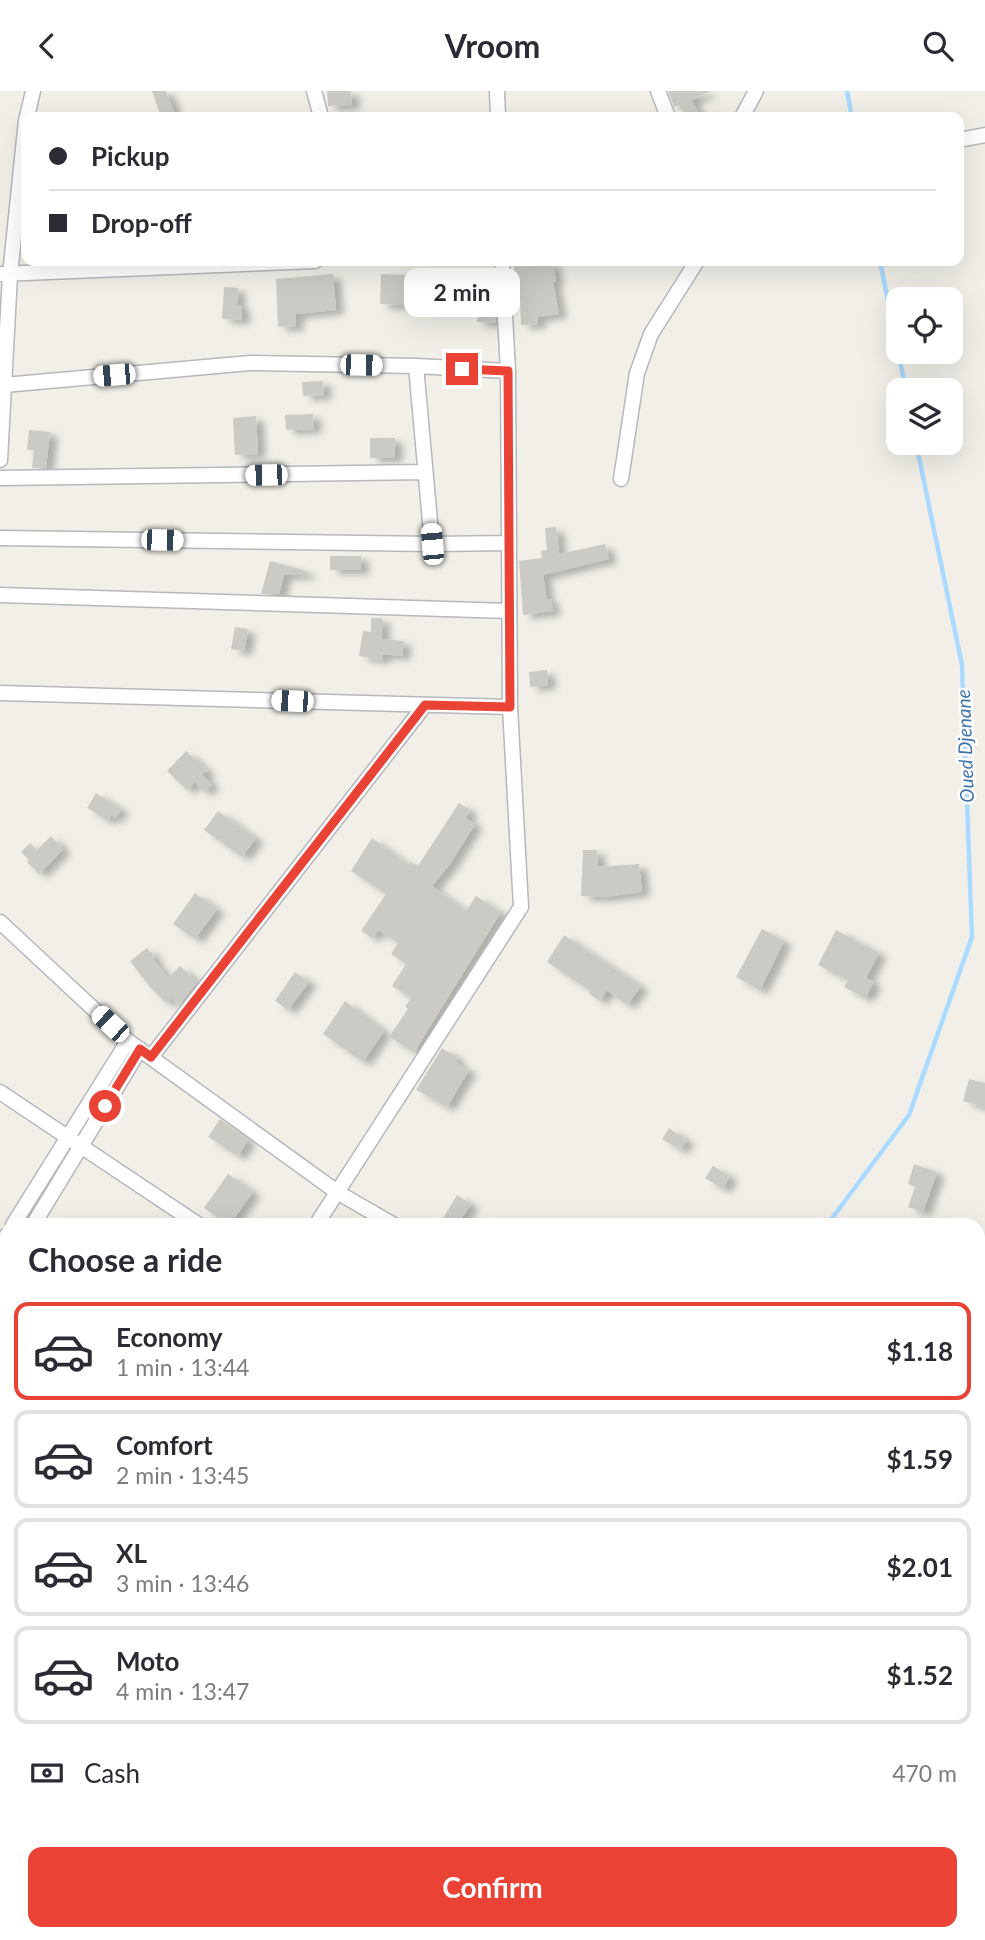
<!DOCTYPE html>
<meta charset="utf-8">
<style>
body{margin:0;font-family:Lato,sans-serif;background:#f7f7f7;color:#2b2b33;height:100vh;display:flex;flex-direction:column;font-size:26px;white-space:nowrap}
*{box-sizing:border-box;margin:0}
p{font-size:23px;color:#7c7c81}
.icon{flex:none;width:38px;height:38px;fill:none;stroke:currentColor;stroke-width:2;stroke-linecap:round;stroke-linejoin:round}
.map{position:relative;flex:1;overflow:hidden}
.drawer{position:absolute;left:0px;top:1127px;width:985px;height:723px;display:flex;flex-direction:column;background:#fff;border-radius:21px 21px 0 0;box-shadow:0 7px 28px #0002}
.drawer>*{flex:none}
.guide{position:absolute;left:21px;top:21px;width:943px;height:154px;border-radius:14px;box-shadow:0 7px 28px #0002;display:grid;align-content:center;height:154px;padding:0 28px;background:#fff}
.tools{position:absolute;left:886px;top:196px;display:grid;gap:14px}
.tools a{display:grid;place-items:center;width:77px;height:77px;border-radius:14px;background:#fff;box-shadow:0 7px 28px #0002;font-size:35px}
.end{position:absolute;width:32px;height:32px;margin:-16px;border:9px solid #ea4335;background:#fff;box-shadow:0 0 0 4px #fff}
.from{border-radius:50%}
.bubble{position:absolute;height:49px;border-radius:14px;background:#fff;box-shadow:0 7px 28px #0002;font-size:23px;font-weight:700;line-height:49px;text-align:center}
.car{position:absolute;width:21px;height:42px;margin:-21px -10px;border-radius:9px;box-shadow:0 0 5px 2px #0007;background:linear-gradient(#fff 24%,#345 0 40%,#fff 0 76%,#345 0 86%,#fff 0)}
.guide b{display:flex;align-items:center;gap:24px;height:66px;font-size:26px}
.guide b+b{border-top:2px solid #e1e1e2}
.guide i{width:18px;height:18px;background:#2b2b33}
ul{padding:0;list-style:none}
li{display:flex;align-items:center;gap:21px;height:98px;margin:0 14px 10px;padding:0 14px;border:4px solid #e1e1e2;border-radius:14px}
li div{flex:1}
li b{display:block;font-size:26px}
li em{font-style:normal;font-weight:700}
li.on{border-color:#ea4335}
li>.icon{width:63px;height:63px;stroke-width:1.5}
h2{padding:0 28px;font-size:32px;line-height:84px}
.pay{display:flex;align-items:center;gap:18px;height:77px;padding:0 28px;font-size:26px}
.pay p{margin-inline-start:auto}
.button{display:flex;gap:14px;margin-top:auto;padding:14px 28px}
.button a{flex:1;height:80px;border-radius:14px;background:#ea4335;color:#fff;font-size:28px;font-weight:700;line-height:80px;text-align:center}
header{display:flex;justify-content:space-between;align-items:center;height:91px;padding:0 28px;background:#fff;font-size:32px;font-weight:700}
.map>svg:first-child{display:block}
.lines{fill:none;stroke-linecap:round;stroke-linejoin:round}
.stream{stroke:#aadaff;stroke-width:4.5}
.building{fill:#cccac5;filter:url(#shadow)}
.minor-casing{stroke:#b5b8bc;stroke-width:17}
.minor{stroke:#fff;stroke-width:14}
.route{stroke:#ea4335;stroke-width:9}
.labels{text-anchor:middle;stroke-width:5;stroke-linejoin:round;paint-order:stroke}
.water-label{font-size:19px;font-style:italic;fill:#4174aa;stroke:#fff}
</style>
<header><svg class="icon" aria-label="back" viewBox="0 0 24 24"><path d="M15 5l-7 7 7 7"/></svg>Vroom<svg class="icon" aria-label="search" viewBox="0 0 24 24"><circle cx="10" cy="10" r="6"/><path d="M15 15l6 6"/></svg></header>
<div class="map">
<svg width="985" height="1849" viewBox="0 0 985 1849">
<defs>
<filter id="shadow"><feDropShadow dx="8" dy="4.5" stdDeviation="3.5" flood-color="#0004"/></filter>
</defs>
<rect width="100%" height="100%" fill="#f1efe8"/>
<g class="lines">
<path class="stream" d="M847,0l5,26
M880,170l18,90
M898,261l8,38
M827,1134l82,-110 63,-178 -10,-272 -46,-222
M152,1849l3,-6"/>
</g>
<path class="building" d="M152,0h14l10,26h-15z
M327,0h24l1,14 -24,1z
M668,0h43l-20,9 10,17h-15l-7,-12 -5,2z
M514,170h38l4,20 -3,1 6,32 -21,3v7l-17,1 -1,-29 -5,1z
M467,181l2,24 -13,1 -3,-24z
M333,183l3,36 -40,4v12l-18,1 -2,-48z
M381,183l25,1 -2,30 -24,-1z
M224,196l14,1 -1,17h5v15l-20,-1z
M478,214h17l1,18 -19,-1z
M323,290l1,14 -21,1 -1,-14z
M313,323l1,15 -28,1 -1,-15z
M256,325l2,38 -23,1 -2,-37z
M29,339l21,2 -4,36h-14l2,-18h-7z
M370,347h25v20h-25z
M556,436l3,27 46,-10 4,15 -66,16 4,25 4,-1 2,12 -30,4 -4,-54 23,-3 -1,-7 6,-1 -2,-22z
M330,465h31v14h-31z
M270,470l37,10v4h-23l-5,19h-18z
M371,527h11v21l22,2 -2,15 -19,-2 -1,6 -23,-4 4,-25 8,1z
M235,536l13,2 -4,22 -13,-2z
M547,579l1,15 -18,2 -1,-15z
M186,660l22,20 -6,3 10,11 -9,7 -8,-10 -8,8 -20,-19z
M96,702l25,16 -5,9 -5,-3 -3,6 -21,-13z
M459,712l11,7 -5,8 10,6 -25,40 -18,22 34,25 10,-15 25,16 -87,140 -25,-15 19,-28 -3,-2 6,-9 -19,-12 14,-22 -15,-10 7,-11 -20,-13 -6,8 -11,-7 25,-37 -35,-23 21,-33 36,27 2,-3 8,4z
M218,720l38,27 -14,19 -38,-27z
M51,745l12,13 -24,25 -12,-12 2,-2 -8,-8 9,-9 7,7z
M583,759h14l1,17 41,-3 3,28 -38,5 -23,-1z
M195,802l22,16 -22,30 -22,-15z
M762,838l22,12 -24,49 -24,-13z
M836,839l43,23 -13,25 8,4 -9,16 -21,-11 4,-7 -30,-15z
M564,844l77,51 -14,19 -20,-15 -7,11 -11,-7 2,-3 -44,-29z
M147,857l8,9 -2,2 15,19 12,-12 17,16 -18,23 -8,-7 -5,5 -16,-16 -20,-26z
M295,881l14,10 -21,28 -13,-9z
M345,910l39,30 -21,31 -40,-28z
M442,957l16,10 -3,4 14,8 -22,37 -31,-17z
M969,988l16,4v24l-22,-6z
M220,1028l28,21 -10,16 -30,-19z
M669,1037l18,12 -7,10 -18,-11z
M914,1073l23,8 -14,40 -15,-5 7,-20 -7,-3z
M713,1075l17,10 -7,13 -18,-11z
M228,1083l25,18 -24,33 -25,-17z
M457,1104l14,9 -14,21h-18z"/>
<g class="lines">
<defs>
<path id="minor" d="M314,0l7,26
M497,0l1,26
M658,0l10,26
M27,26l6,-26
M742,26l14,-26
M959,49l26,-5
M0,183l315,-13
M416,275l16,178
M4,294l246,-22 166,3 92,5
M0,369l10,-185 16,-155
M0,387l425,-6
M621,388l16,-106 14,-39 46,-73
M0,447l432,6 77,-1
M0,504l509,16
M0,602l510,14
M0,831l128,119 209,151 57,33
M151,966l274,-352
M0,1001l199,133
M13,1134l115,-184
M33,1134l107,-176
M316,1134l205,-318 -11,-200 -2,-336 -6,-110
M0,1155l7,-11
M0,1188l7,-11
M978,1236l7,2
M0,1384l7,8
M0,1557l7,7
M978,1633h7
M0,1710l7,-6
M978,1767l7,1
M642,1843l2,6
M965,1843l20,1
M738,1849l7,-6
M831,1849l32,-6"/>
</defs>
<use href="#minor" class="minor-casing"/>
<use href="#minor" class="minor"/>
</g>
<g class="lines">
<path class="route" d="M105,1015l35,-57 11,8 274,-352 85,2 -2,-336 -46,-2"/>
</g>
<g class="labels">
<g class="water-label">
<text transform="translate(965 655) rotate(-92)" y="7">Oued Djenane</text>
</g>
</g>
</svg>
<div class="tools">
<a><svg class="icon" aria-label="locate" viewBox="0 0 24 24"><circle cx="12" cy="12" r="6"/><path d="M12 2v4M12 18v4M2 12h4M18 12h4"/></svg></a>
<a><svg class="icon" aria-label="layers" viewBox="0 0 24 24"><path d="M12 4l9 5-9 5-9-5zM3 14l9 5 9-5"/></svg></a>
</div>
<i class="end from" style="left:105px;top:1015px"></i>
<i class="end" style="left:462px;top:278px"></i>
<div class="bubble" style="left:404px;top:177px;width:116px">2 min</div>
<i class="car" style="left:361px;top:274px;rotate:91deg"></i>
<i class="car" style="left:114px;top:284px;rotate:265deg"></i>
<i class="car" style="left:266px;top:384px;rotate:269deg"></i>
<i class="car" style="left:162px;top:449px;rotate:91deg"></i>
<i class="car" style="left:432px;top:453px;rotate:355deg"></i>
<i class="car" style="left:292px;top:610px;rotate:272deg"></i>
<i class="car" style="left:110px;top:933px;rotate:313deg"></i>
<div class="guide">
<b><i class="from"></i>Pickup</b>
<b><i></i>Drop-off</b>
</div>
<section class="drawer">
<h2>Choose a ride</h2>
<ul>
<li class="on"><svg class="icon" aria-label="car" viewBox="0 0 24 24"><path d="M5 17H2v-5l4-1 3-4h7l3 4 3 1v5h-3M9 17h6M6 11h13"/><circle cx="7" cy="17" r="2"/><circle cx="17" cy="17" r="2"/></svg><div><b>Economy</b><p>1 min · 13:44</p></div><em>$1.18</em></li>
<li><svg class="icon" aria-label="car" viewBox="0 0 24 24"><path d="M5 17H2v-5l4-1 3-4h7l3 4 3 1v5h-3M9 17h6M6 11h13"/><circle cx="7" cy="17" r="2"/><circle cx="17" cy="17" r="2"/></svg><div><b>Comfort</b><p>2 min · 13:45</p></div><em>$1.59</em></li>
<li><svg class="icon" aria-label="car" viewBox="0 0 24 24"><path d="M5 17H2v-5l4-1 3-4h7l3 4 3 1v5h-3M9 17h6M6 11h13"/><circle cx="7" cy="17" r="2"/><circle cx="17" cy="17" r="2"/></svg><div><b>XL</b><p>3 min · 13:46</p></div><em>$2.01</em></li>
<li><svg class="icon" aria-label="car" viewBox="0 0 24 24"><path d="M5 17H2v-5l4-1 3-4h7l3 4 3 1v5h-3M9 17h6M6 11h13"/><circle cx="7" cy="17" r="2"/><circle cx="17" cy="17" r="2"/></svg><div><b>Moto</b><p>4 min · 13:47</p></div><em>$1.52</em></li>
</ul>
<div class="pay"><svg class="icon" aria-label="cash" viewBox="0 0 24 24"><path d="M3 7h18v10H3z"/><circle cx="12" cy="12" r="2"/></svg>Cash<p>470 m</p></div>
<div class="button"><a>Confirm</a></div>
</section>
</div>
